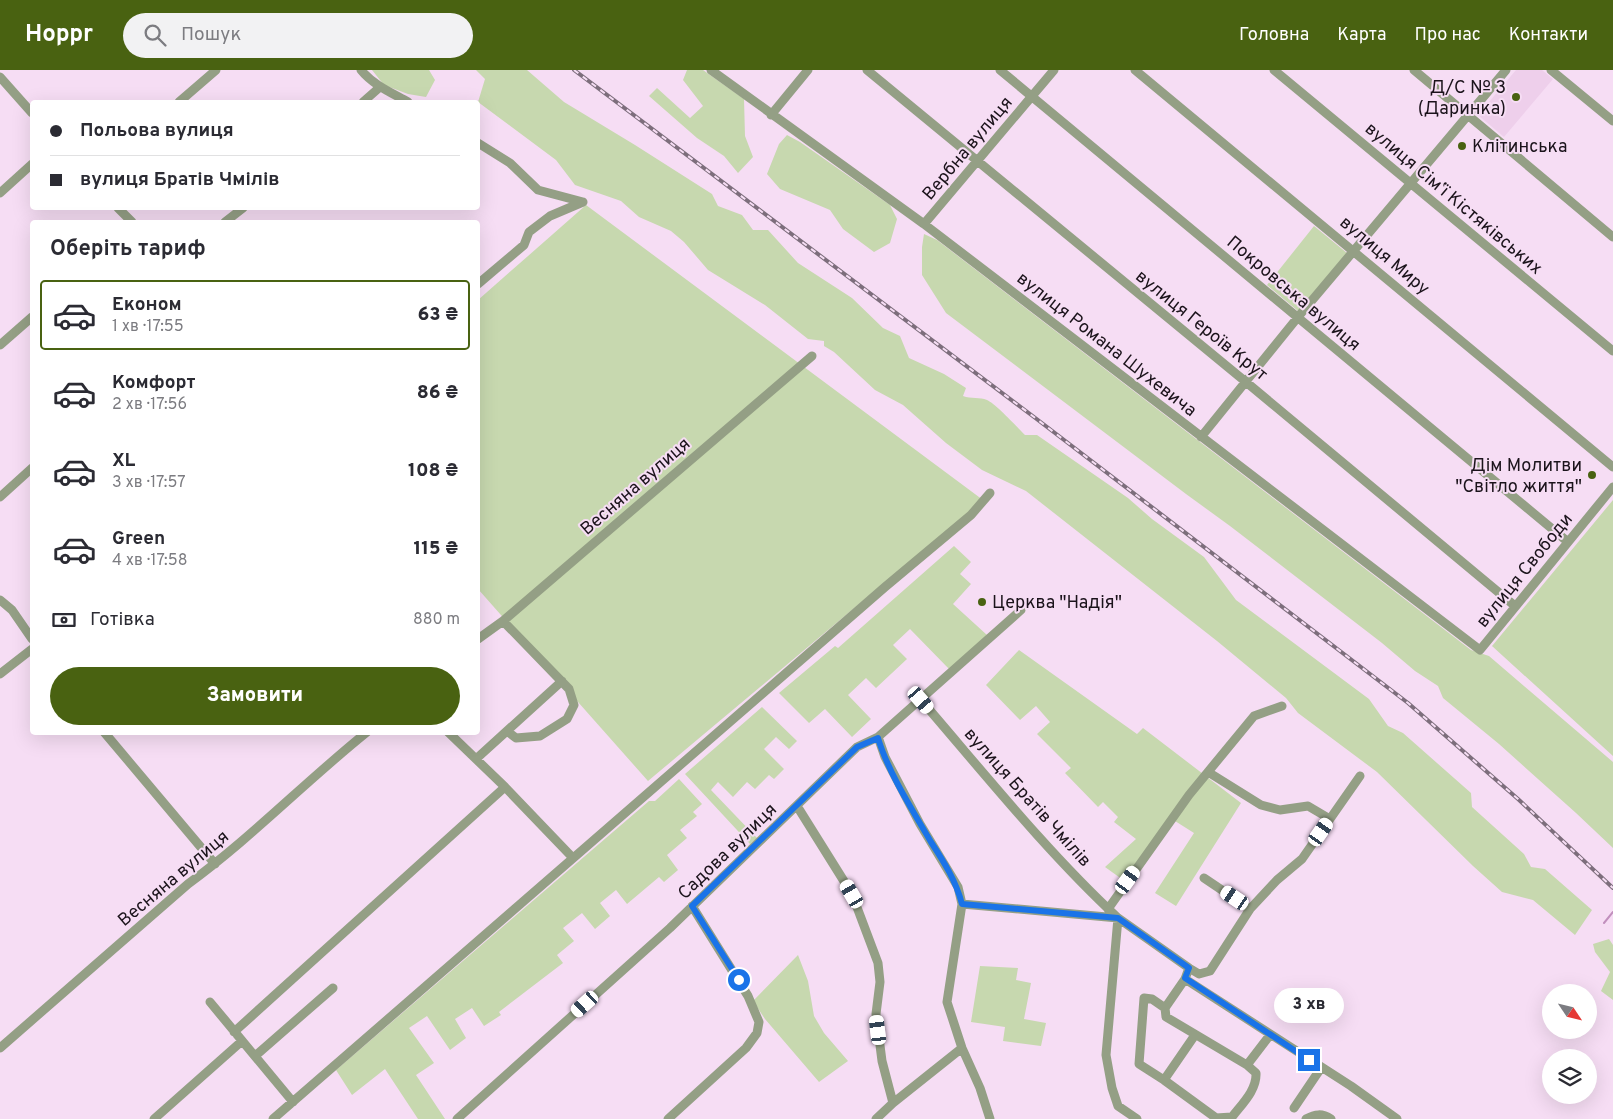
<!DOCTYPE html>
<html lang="uk">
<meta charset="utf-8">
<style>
body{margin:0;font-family:Overpass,sans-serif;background:#f2f2f3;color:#2b2b33;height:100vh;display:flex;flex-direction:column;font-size:19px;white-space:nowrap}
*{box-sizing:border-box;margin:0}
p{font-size:16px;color:#7c7c81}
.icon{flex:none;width:28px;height:28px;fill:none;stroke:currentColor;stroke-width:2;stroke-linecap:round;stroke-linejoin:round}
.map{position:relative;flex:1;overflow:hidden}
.panel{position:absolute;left:30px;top:150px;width:450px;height:515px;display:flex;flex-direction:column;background:#fff;border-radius:5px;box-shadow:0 5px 20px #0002}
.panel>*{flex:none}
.guide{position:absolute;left:30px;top:30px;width:450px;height:110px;border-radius:5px;box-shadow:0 5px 20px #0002;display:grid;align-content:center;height:110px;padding:0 20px;background:#fff}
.needle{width:32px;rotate:125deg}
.tools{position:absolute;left:1542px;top:914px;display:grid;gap:10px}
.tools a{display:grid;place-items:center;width:55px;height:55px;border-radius:50%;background:#fff;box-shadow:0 5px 20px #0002;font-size:25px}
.end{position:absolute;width:22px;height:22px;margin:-11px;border:6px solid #1a73e8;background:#fff;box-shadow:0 0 0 2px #fff}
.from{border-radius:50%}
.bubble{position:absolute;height:35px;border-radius:18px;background:#fff;box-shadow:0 5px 20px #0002;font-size:16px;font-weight:800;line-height:35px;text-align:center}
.car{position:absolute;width:15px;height:30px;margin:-15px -8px;border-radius:6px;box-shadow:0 0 4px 1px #0007;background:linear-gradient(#fff 24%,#345 0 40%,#fff 0 76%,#345 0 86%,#fff 0)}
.guide b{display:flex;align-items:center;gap:18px;height:48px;font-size:19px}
.guide b+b{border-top:1px solid #e1e1e2}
.guide i{width:12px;height:12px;background:#2b2b33}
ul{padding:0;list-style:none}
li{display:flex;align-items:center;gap:15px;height:70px;margin:0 10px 8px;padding:0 10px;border:2px solid transparent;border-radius:5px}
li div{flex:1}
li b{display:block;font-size:19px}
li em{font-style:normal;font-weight:800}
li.current{border-color:#496211}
li>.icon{width:45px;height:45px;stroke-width:1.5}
h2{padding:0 20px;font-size:22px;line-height:60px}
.pay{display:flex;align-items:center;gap:12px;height:55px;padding:0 20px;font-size:19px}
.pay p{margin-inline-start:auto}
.button{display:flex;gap:10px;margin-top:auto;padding:10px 20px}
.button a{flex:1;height:58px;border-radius:30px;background:#496211;color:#fff;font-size:20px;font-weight:800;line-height:58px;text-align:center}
header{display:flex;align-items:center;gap:30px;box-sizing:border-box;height:70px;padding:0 25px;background:#496211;color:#fff}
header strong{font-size:24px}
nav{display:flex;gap:28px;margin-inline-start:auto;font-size:18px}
.search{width:350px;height:45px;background:#f2f2f3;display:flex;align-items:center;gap:12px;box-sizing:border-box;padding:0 18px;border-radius:28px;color:#7c7c81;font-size:19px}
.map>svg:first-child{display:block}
.built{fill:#eecfeb}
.green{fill:#c7d8af}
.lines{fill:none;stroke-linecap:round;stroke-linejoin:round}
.stream{stroke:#c18fbd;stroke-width:2}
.minor{stroke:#949f85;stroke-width:9}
.rail-casing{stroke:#7d6e7c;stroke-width:4}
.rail{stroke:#f6ddf4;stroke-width:2;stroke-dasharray:5.5;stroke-linecap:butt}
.route{stroke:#1a73e8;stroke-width:6}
.poi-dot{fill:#496211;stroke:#f6ddf4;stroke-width:2}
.labels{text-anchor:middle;stroke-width:4;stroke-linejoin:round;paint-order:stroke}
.poi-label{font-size:18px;fill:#1b131b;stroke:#f6ddf4;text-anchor:end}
.street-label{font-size:18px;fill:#1b131b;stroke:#f6ddf4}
</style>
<header>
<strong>Hoppr</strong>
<div class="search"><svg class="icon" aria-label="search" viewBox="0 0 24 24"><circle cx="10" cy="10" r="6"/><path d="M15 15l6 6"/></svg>Пошук</div>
<nav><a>Головна</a><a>Карта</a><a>Про нас</a><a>Контакти</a></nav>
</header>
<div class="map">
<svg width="1613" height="1049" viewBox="0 0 1613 1049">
<rect width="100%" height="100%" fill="#f6ddf4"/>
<path class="built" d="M1516,0h26l11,9 -49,58 -26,-22z"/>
<path class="green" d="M372,0h57l6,10 -9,17 -18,-3 -24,-9z
M476,0h51l37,32 71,43 77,49 6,12 24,9 11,15h15l30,33 54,35 31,30 17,8 9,22 35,16 22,14 -3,8c8,3 17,1 24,4 9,4 30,27 38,35h12l91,63 24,21 52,38 32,43 133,99 19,27 15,7 68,60 1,14 52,47 7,13 14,2 47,41 -17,25 -42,-35 -31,-8 -29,-26 -96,-94 -79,-59 -12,-15 -69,-57 -191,-150 -44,-21 -36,-27 -43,-38 -28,-15 -41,-38 -10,-6v-5l-16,-2 -43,-34 -57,-35 -24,-28 -13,-11 -32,-14 -18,-16 -46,-16 -19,-25 -78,-58 7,-23z
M687,0h16l41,29 1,37 8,21 -15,16 -14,-17 -27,-18 -48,-42 8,-8 33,30 13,-12 -20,-26z
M787,65l13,7 90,63 7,14 -7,24 -16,9 -31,-23 -13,-19 -50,-21 -13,-15 12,-30z
M586,135l397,295 -335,281 -170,-192v-289z
M1314,156l33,27 -49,58 -31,-26z
M924,164l13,6 534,410 18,6 124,106v86l-37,-35 -77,-69 -56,-46 -5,-12 -23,-15 -33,-28 -152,-117 -44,-32 -240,-181 -24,-38v-28z
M1613,430v256l-121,-110z
M954,476l17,16 -11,12 11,10 -18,20 34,31 -37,35 -40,-41 -17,16 14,14 -31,29 -10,-10 -18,17 23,24 -19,18 -27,-28 -16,14 -30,-30 56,-47 3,2z
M1019,580l118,84 6,-6 98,75 -65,103 -21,-13 39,-60 -19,-12 -45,64 -25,-18 31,-28 -22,-17 4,-5 -15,-15 -5,5 -33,-34 6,-5 -34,-34 13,-12 -14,-16 -16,14 -34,-35z
M762,637l35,34 -8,8 -13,-12 -12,12 20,20 -10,10 -5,-4 -14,14 -8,-7 -14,15 -15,-15 -7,8 46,48 -7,6 -65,-70z
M679,709l23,25 -9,8 4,4 -17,14 7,8 -20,17 11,15 -14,12 -5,-5 -32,27 -11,-14 -16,13 10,13 -15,13 -13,-16 -19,15 11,13 -17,14 6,8 -64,49 2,3 -17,11 -12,-18 -17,11 11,19 -16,12 -23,-34 -18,12 25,35 -18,12 29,44h-27l-33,-50 -33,26 -16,-25 313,-269h6z
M1609,869l4,6v55l-12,-9 9,-19 -15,-20 -2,-8z
M798,885l10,26 6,35 10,17 24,28 -29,21 -54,-63 -12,-18z
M980,896l38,2 -2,12 15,3 -7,36 22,4 -5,23 -38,-5 2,-14 -34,-5z"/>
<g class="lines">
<path class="stream" d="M1604,853l9,-11"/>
<path class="minor" d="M361,0c12,15 31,23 47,32
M711,0l213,154 556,426 133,-163
M867,0l379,312 269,224
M1000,0l568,472
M1135,0l478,397
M1274,0l339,281
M1414,0l199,167
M1551,0l62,51
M0,7l32,36
M179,32l37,-32
M363,32l17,-15
M771,45l37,-45
M478,73l32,20 28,27 45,12
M0,123l32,-29
M118,138l14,14
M225,152l18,-14
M924,154l130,-154
M478,214l46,-39 5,-13 21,-16 33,-14
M0,275l32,-28
M1201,367l97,-120 208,-247
M0,427l32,-29
M0,530l12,10 20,29
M503,551l66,68 5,16 -7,14 -27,17 -24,2 -9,-7
M478,569l25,-18 309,-265
M0,604l32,-25
M921,630c63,73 126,152 197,218l71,50 -4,11 166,107 46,33
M104,662l111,132
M448,662l57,55 68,71
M878,667l7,20 35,67 38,63 4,17 -15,98 15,46 18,40 10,31
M476,689l86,-78
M1208,702l53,33 19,5 28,-4 22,13
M797,736l55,88 26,69 2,19 -4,32 6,47 11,42
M1204,808l46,31
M962,834l156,14 -12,137 6,33 6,18 19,13
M1108,839l81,-114 65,-79 28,-10
M1189,898l10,6 11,-3 40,-62 27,-29 25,-21 58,-83
M1185,909l-20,29 1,9 81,48 23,-30
M210,932l83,100
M1165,938l-13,-9 -8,-1 -5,66 25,16 31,-45
M234,962l271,-245
M0,978l188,-164c63,-46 118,-103 179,-152
M255,986l78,-68
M1164,1010l52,38 -1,1
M1294,1038l27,-40
M1216,1048l16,-1c10,-13 25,-27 24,-44l-9,-8
M154,1049l88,-78
M273,1049l612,-532 86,-72 19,-22
M457,1049l213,-191 187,-181 21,-10 143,-127
M668,1049l78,-71 11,-15 2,-11 -11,-26 -56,-90
M876,1049l17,-16 69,-55
M1306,1049c9,-5 16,-6 25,0"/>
<defs>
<path id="rail" d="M574,0l460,347 374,286 110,96 95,89"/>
</defs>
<use href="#rail" class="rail-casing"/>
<use href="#rail" class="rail"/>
</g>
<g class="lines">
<path class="route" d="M739,910l-47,-74 165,-159 21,-9c10,34 35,73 53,104 13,20 25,39 31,62l156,14 71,50 -4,10 124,82"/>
</g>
<g class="poi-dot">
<circle cx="1516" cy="27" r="5"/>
<circle cx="1462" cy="76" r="5"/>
<circle cx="1592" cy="405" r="5"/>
<circle cx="982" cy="532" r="5"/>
</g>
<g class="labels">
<g class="poi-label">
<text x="1506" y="23">Д/С № 3<tspan x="1506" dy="21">(Даринка)</tspan></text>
<text x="1472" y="82" text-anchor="start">Клітинська</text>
<text x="1582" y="401">Дім Молитви<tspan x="1582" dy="21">"Світло життя"</tspan></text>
<text x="992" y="538" text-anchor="start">Церква "Надія"</text>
</g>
<g class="street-label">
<text transform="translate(967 78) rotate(-50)" y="6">Вербна вулиця</text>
<text transform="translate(1454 128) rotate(40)" y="6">вулиця Сімʼї Кістяківських</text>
<text transform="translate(1385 185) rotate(40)" y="6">вулиця Миру</text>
<text transform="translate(1294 223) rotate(40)" y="6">Покровська вулиця</text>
<text transform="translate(1202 255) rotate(39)" y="6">вулиця Героїв Крут</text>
<text transform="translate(1107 274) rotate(38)" y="6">вулиця Романа Шухевича</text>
<text transform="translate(635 416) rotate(-41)" y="6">Весняна вулиця</text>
<text transform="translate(1524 500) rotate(-51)" y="6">вулиця Свободи</text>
<text transform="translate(1028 727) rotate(48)" y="6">вулиця Братів Чмілів</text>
<text transform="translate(727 781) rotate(-44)" y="6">Садова вулиця</text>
<text transform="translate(173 808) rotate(-40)" y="6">Весняна вулиця</text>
</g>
</g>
</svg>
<div class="tools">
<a><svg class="needle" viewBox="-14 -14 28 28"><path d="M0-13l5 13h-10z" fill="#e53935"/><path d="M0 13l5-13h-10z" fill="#7c7c81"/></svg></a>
<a><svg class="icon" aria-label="layers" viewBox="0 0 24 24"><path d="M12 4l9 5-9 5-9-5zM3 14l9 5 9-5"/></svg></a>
</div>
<i class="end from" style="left:739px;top:910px"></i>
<i class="end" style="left:1309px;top:990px"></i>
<div class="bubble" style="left:1274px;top:918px;width:70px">3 хв</div>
<i class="car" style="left:921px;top:630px;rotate:139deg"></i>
<i class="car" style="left:1321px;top:762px;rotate:35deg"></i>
<i class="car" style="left:1128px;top:810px;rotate:36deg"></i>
<i class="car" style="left:852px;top:824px;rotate:330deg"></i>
<i class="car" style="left:1235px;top:828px;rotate:304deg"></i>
<i class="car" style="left:585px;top:934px;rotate:228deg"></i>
<i class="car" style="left:878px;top:960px;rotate:353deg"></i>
<div class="guide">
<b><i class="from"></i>Польова вулиця</b>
<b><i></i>вулиця Братів Чмілів</b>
</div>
<section class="panel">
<h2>Оберіть тариф</h2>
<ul>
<li class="current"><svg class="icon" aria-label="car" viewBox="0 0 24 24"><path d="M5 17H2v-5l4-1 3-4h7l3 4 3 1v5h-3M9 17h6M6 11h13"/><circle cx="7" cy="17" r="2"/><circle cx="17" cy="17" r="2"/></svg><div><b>Економ</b><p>1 хв · 17:55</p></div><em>63 ₴</em></li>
<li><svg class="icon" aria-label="car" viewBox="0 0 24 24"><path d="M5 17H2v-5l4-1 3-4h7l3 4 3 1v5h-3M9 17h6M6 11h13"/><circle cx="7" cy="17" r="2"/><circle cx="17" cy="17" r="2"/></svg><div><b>Комфорт</b><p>2 хв · 17:56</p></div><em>86 ₴</em></li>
<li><svg class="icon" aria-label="car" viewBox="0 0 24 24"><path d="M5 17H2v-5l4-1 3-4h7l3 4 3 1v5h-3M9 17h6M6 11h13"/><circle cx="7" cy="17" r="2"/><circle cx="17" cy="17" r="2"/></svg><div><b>XL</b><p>3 хв · 17:57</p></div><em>108 ₴</em></li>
<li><svg class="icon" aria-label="car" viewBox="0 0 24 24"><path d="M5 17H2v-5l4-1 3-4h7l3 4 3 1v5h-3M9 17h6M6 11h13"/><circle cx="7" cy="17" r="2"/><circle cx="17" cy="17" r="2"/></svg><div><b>Green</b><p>4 хв · 17:58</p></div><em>115 ₴</em></li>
</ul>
<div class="pay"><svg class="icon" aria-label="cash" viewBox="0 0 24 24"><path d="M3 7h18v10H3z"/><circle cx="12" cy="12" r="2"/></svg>Готівка<p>880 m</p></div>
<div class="button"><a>Замовити</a></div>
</section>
</div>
